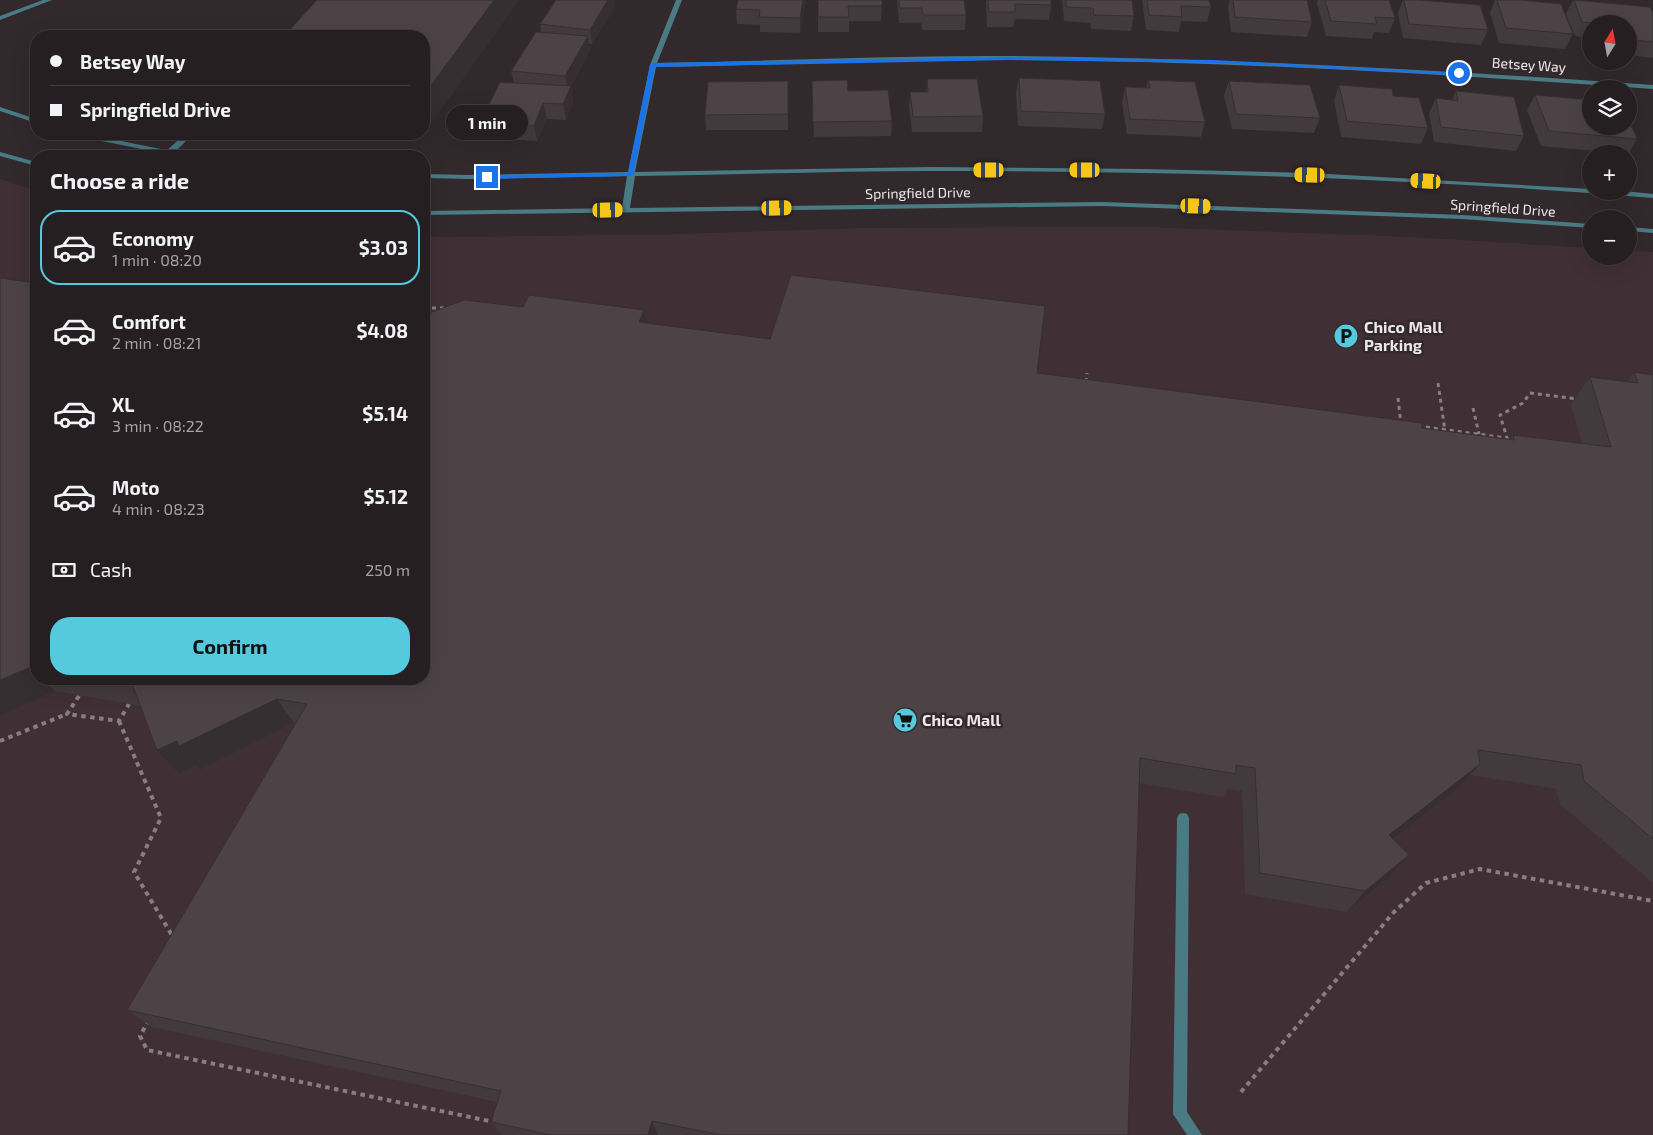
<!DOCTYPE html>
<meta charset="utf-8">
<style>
body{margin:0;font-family:"Exo 2",sans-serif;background:#322c2e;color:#f1f3f6;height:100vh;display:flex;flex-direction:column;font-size:19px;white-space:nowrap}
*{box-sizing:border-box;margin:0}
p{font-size:16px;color:#a4a2a5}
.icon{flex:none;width:28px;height:28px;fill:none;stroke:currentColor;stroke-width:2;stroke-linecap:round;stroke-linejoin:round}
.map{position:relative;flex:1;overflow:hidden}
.drawer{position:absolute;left:30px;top:150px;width:400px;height:535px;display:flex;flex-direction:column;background:#261f21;border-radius:20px;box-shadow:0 5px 20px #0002,0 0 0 1px #423d3f}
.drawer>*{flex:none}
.guide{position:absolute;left:30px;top:30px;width:400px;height:110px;border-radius:20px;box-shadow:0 5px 20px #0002,0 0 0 1px #423d3f;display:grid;align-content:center;height:110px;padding:0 20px;background:#261f21}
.needle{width:32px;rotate:11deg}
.tools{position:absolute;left:1582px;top:15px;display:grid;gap:10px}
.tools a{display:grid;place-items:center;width:55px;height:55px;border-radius:50%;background:#261f21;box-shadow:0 5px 20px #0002,0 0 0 1px #423d3f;font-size:25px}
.end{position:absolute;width:22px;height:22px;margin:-11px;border:6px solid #1a73e8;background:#fff;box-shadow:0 0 0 2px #fff}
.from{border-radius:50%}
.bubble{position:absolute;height:35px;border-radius:18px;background:#261f21;box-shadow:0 5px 20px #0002,0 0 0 1px #423d3f;font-size:16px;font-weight:700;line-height:35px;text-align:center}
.car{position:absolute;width:15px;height:30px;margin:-15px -8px;border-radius:6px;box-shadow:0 0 4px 1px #0007;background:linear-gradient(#f5c518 24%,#345 0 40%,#f5c518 0 76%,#345 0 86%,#f5c518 0)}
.guide b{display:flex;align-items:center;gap:18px;height:48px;font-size:19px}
.guide b+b{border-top:1px solid #423d3f}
.guide i{width:12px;height:12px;background:#f1f3f6}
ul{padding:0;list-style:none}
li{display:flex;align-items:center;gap:15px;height:75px;margin:0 10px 8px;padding:0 10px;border:2px solid transparent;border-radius:20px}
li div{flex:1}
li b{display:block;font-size:19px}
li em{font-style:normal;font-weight:700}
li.selected{border-color:#55cade}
li>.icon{width:45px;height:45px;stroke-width:1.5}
h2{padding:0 20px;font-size:22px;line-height:60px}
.pay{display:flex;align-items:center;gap:12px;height:55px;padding:0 20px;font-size:19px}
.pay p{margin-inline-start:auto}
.button{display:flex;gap:10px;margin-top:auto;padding:10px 20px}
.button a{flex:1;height:58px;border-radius:20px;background:#55cade;color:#111;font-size:20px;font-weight:700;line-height:58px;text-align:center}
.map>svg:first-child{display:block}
.built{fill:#403035}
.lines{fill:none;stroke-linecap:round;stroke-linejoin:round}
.path-far1{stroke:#867e81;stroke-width:3;stroke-dasharray:4 4;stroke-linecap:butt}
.path{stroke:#867e81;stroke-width:4;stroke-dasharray:4.5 4.5;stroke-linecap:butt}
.lane{fill:#4a7a84;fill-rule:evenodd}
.street{fill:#4a7a84;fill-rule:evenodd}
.wall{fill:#423a3c}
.shaded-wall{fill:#362f31}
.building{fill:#4d4346;stroke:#362f31}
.route{fill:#1a73e8}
.labels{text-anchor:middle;stroke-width:5;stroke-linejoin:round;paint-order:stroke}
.far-street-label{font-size:14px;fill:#eee8ea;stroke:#32292c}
.poi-label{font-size:16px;font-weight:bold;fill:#eee8ea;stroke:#32292c;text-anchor:start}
</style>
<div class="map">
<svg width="1653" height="1135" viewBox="0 0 1653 1135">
<rect width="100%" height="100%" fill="#32292c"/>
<path class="built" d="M0,179l36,12v488h388v-442l227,-2 208,-7 286,-1 266,10 180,11v8h38v-5l24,1v883h-1653z"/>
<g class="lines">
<path class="path-far1" d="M424,308h22
M1086,382l1,-9
M1438,383l7,48
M1398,398l3,26
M1473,408l6,26
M1418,426l89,12 -7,-23 23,-12 7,-10 48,6"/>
<path class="path" d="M79,696l-12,18 52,7 10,-17
M119,721l42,97 -27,54 39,65
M0,741l67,-27
M149,1020l-9,16 7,14 347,72
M1241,1092l153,-180 32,-29 54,-14 173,32"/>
<path class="lane" d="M43,0h9l-52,20v-4z
M185,134h8l-21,21h-6v-4z
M1183,813l4,1 2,4 -2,294 15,23h-15l-14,-21 4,-296 2,-4z"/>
<path class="street" d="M676,0h6l-25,63c119,-2 237,-8 356,-7 213,2 427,14 640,29v4c-213,-15 -427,-28 -641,-29 -119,-1 -237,5 -356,7l-21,105 296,-5 212,2 167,4 281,16v2h33l29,3v4c-239,-20 -481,-27 -721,-27 -99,0 -199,4 -297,5l-5,32 472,-6 360,13 129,9v4l-129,-9 -360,-13 -678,9v-4l198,-3 5,-32 -158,3 -45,-1v-4l45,1 159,-3 22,-107z
M0,107l36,12v4l-36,-12z
M73,134h13l100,20 4,2h-14l-99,-20z
M0,152l36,10v4l-36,-10z
M1629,227l24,2v4l-24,-2z"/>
</g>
<path class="wall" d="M317,0h202l-93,130 -2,-1v-93z
M556,0h58l1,7 -23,37h-3l1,7 -19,35 2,16 -7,18 -19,-1 -10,22 -53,-3 -4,-15 34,-40 -3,-12 30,-39 -1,-8z
M738,0h68l-6,33 -40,-1v-7l-23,-1 -1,-15z
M818,0l64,6 -1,15h-32v11h-31z
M897,0h67l2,15 -1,15h-43l-1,-7h-22z
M986,0h65v5l-2,15 -34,-1 -2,8h-26z
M1062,0h70l2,16 -3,15 -40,-2 -1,-6 -26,-2z
M1142,0h67l2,7 -4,15 -26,-1 -2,11 -33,-2z
M1230,0h77l5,22 -5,15 -76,-5 -3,-26z
M1318,0h71l6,18 -6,15 -15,-1 -2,7 -46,-3 -9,-33z
M1403,0h16l69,30 -7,15 -78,-7 -5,-25z
M1495,0h26l52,34 -8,15 -66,-6 -9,-30z
M1573,0l80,12v46l-24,-3v-31h-38v14l-16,-2 -9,-22z
M1019,78l86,36 -3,15 -84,-3 -2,-33z
M927,79l56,37 -1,16h-70l-3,-25 1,-15h16z
M1148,80l57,42 -4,15 -74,-3 -5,-31 3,-16 21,1z
M788,81v49h-82l-1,-15z
M812,81l36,10 44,30 -1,15 -77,1z
M1229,81l91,37 -6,15 -82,-4 -8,-33z
M1339,85l54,11 35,32 -7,16 -80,-7 -7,-37z
M1456,91l68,45 -8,15 -82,-9 -5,-29 7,-15 16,2z
M1535,95l102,44 -9,15 -87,-8 -14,-36z
M0,278l36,5v396h388l99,-372 121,3 2,13 391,50 385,55 88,11 3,-4 69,8 -11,-38 19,-28 37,5 7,-10 19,3v508l-93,-79 -4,-15 -86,-14 -11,12 -66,52 -3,37 -43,36 -102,-18 -3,-103 -14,-2 -5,8 -84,-14 -11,352h-626l-11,-13 6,-20 -345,-75 -25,-17 168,-287h-1l-94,47 -4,-5 -17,9 -38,-68 -86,-15 -55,25z"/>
<path class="shaded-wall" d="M494,0h25l-93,130 -2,-8v-27z
M608,0h6l1,7 -23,37 -2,-14z
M803,0h3l-6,33v-15z
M588,36l2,15 -22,40 -3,-15z
M571,86l2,16 -7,18 -3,-16z
M543,103l4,16 -10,22 -3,-15z
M644,310l5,28 -10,-16z
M31,667l5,5v7h7l12,12 -55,25v-36z
M277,699l17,24 -94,47 -4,-5 -17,9 -22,-24 20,-9z
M1480,764l-21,23 -89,70 19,-22z
M1409,855l-19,21 -43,36 18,-21z
M652,1121l6,14h-10z"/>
<path class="building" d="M317,0h177l-70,95v-59h-140z
M556,0h52l-18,30 -50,-6z
M738,0h65l-3,18 -41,-1 1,-7 -24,-1z
M818,0h64v6h-34l1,11h-31z
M899,0h65l2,15h-43l-1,-7h-22z
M988,0h63v5l-36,-1v8h-26z
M1066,0h66l2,16 -40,-1 -1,-7 -27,-1z
M1147,0h62l2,7 -30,-1 1,11 -33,-2z
M1233,0h74l5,22 -77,-5z
M1325,0h64l6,18 -20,-1 2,7 -46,-3z
M1404,0h15l61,5 8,25 -79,-6z
M1497,0h24l40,4 12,30 -67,-6z
M1574,0l76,7 3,5v30l-19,-2 -5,-11v-5h-23l-24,-2z
M536,32l52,4 -23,40 -54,-5z
M1019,78l81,3 5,33 -84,-3z
M927,79h50l6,37 -70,1 -3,-25h18z
M847,80l1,11 40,-1 4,31 -79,1 -1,-41z
M1148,80l47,2 10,40 -75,-3 -5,-32 25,1z
M788,81v33l-83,1 3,-33z
M1229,81l81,4 10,33 -84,-4z
M500,82l71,4 -8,18 -20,-1 -9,23 -54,-3z
M1339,85l53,4 1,7 26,2 9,30 -81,-7z
M1456,91l58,6 10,39 -83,-9 -5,-29 22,3z
M1535,95l56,5v26h38v-6l8,19 -88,-8z
M791,275l254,31 -8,67 385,50v5l92,12 -1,-5 98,12 -21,-70 48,6 -4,-11 19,3v464l-69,-58 -3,-16 -103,-15 2,14 -91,71 20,20 -44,36 -105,-18 -5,-105 -19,-3v9l-96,-16 -12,377h-407l-69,-14 -4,14h-97l-60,-13 10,-31 -374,-81 180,-306 -30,-5 -98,47 -2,-5 -20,9 -25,-66 -30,-5h322v-364l40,-15 59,7 6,-12 115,15 -5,12 131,17z
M0,278l36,5v385l-5,-1 -31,13z"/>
<path class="route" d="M1009,57l204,3 249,13 -3,2 -246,-12 -204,-3 -354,7 -22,109 -146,3 -3,-2 3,-2 141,-2 22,-108 3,-2z"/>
<defs>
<symbol id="parking-disc" viewBox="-11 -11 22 22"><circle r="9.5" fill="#55cade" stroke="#32292c"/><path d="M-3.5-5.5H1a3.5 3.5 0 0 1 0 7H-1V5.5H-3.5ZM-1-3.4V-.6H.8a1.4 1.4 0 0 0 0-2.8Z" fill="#111"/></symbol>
<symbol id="supermarket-disc" viewBox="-11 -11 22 22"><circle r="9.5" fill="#55cade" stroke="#32292c"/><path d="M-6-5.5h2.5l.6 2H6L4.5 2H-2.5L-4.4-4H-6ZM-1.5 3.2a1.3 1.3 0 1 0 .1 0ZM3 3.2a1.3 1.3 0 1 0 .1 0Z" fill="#111"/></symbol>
</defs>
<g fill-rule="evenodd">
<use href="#parking-disc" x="1332" y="322" width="28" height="28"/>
<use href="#supermarket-disc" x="891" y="706" width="28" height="28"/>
</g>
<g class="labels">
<g class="far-street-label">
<text transform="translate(1529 65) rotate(4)" y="5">Betsey Way</text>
<text transform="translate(918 193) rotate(-1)" y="5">Springfield Drive</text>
<text transform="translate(1503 208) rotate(4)" y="5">Springfield Drive</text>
</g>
<g class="poi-label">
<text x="1364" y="333">Chico Mall<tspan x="1364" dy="18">Parking</tspan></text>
<text x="922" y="726">Chico Mall</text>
</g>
</g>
</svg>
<div class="tools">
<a><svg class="needle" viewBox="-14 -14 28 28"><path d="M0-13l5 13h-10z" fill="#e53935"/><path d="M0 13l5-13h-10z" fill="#a4a2a5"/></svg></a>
<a><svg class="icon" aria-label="layers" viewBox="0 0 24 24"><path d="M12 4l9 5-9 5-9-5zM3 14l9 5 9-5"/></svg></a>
<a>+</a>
<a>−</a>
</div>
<i class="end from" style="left:1459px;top:73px"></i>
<i class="end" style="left:487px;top:177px"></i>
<div class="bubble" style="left:446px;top:105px;width:82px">1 min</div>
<i class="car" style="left:989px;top:170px;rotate:270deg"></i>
<i class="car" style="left:1085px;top:170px;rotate:270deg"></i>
<i class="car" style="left:1310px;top:175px;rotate:271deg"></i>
<i class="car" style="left:1426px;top:181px;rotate:273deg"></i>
<i class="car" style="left:1196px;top:206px;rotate:92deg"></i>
<i class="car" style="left:777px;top:208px;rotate:89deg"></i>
<i class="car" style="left:608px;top:210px;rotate:89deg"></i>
<div class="guide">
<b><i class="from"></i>Betsey Way</b>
<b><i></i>Springfield Drive</b>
</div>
<section class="drawer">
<h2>Choose a ride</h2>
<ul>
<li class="selected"><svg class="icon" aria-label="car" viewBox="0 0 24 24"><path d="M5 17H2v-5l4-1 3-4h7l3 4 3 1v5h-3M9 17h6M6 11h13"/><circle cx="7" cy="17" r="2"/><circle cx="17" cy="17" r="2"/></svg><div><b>Economy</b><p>1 min · 08:20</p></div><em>$3.03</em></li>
<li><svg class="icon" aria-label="car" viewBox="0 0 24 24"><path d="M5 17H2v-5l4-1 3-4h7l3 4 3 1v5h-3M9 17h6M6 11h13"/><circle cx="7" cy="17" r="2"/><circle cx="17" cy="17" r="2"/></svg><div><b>Comfort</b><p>2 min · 08:21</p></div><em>$4.08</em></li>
<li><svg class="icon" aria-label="car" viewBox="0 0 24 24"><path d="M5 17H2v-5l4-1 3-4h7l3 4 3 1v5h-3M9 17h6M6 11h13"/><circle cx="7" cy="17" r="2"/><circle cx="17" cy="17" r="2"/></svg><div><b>XL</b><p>3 min · 08:22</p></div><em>$5.14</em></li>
<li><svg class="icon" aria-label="car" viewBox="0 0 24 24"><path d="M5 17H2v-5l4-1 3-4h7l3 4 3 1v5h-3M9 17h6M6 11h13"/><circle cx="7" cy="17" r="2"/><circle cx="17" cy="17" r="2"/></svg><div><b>Moto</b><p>4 min · 08:23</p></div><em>$5.12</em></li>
</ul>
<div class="pay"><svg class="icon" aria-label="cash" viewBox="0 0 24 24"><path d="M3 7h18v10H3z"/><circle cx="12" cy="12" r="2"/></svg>Cash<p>250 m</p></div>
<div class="button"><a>Confirm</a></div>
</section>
</div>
